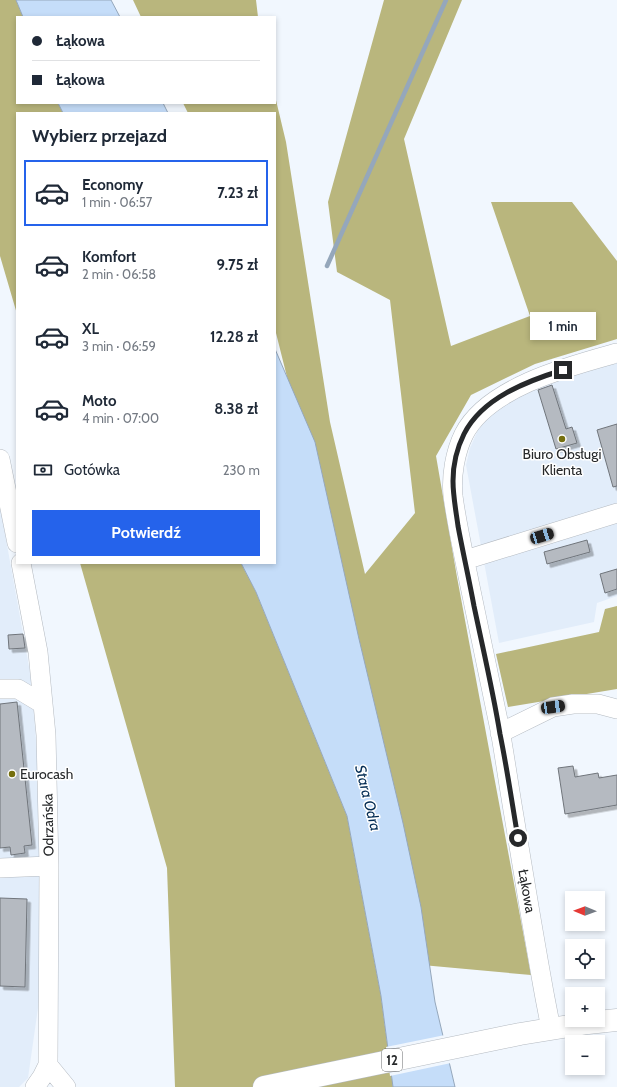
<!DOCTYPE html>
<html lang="pl">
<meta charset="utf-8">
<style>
body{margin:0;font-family:Cabin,sans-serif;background:#f6f6f7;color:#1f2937;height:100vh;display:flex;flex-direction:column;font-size:15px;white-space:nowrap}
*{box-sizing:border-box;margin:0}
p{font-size:13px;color:#747a83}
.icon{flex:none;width:22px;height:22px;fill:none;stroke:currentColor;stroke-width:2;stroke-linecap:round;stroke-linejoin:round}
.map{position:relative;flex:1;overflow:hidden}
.details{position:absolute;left:16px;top:112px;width:260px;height:452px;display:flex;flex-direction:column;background:#fff;border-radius:0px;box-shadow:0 2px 6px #0003}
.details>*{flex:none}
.hud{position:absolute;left:16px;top:16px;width:260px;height:88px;border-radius:0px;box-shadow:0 2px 6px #0003;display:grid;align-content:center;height:88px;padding:0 16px;background:#fff}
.needle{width:26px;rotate:271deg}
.buttons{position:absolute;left:565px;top:891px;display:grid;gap:8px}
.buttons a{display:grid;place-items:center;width:40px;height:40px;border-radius:0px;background:#fff;box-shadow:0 2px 6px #0003;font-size:20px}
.end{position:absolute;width:18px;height:18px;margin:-9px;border:5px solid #26282a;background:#fff;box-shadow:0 0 0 2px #fff}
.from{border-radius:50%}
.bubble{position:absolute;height:28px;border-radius:0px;background:#fff;box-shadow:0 2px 6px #0003;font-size:13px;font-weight:700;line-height:28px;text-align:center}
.car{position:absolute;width:12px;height:24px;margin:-12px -6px;border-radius:5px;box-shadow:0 0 3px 1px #0007;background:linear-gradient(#222 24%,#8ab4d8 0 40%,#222 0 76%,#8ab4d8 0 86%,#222 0)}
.hud b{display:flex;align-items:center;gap:14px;height:38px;font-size:15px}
.hud b+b{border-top:1px solid #e0e1e3}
.hud i{width:10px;height:10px;background:#1f2937}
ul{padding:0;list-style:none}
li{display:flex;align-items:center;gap:12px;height:66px;margin:0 8px 6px;padding:0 8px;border:2px solid transparent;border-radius:0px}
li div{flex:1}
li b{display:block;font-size:15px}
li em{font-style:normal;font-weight:700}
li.active{border-color:#2563eb}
li>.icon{width:36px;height:36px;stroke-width:1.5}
h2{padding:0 16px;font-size:18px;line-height:48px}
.pay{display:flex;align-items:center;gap:10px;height:44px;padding:0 16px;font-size:15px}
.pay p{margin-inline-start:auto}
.primary-button{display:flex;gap:8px;margin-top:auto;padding:8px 16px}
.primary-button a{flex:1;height:46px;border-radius:0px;background:#2563eb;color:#fff;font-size:16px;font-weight:700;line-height:46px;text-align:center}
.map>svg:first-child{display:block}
.built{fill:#e2edfa}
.forest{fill:#b9b67d}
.water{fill:#c5ddf9;stroke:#95a7bb}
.pier{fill:#f1f7fe}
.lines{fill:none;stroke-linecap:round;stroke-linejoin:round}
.stream{stroke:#95a7bb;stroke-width:4.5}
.building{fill:#b5bac1;stroke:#70757b;filter:url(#shadow)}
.minor-casing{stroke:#b4bac1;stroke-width:20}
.major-casing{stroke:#b4bac1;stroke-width:23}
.minor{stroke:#fff;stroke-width:19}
.major{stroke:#fff;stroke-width:22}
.route{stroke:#26282a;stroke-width:5}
.poi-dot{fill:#756f0e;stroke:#fff;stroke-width:1.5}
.labels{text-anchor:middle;stroke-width:3;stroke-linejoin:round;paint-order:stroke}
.shield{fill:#fff;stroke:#67686a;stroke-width:1}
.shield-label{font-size:13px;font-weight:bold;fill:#26282a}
.poi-label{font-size:14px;fill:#26282a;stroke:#fff}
.street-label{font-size:14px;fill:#26282a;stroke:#fff}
.water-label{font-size:15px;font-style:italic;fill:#022b53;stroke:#fff}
</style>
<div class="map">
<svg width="617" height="1087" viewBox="0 0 617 1087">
<defs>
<filter id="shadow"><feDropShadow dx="3.5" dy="3.5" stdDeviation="0" flood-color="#0004"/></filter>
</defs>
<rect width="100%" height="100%" fill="#f1f7fe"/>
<path class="built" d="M609,361l8,2v233l-20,7 -3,19 -95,21 -33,-178 4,-17 8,-18 16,-19 13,-11z
M0,506l31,172 14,171v110l-17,119 -9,9h-19z"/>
<path class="forest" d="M0,0h16l7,17h-6v86h41l5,10h-46v201l-17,-58z
M133,0h123l2,17h-117z
M384,0h78l-58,139 47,207 79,-30 -39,-114h81l45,59v78l-82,25 -64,31 -35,61 21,121 74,398 -109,-10 -116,-512 -31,-124v-216h-87l-5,-10h92v-7l11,46 44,280 35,152 50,-61 -25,-213 -53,-28 -9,-70z
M80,563h161l15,29 91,224 34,180 12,91h-218l-8,-219z
M617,606v83l-109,18 -12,-53 103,-22 6,-23z"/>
<path class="water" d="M16,0h95l9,17h-97z
M58,103h105l5,10h-105z
M275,349l40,93 44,197 44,184 18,84 14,95 20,85h-62l-12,-91 -34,-180 -91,-224 -15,-29h34z"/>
<path class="pier" d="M445,1035l6,28 -61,13 -4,-29z"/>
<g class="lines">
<path class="stream" d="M327,266l119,-266"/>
</g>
<path class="building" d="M552,385l14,44 6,-2 5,16 -21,6 -18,-59z
M617,424v62l-4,1 -16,-57z
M587,540l3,12 -43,12 -3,-12z
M617,569v20l-12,4 -5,-19z
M23,634l2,14 -16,1 -1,-14z
M17,702l15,143 -8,1 1,7 -14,2 -1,-8 -10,1v-144z
M573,766l2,11 23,-4 1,5 18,-3v30l-52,9 -7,-46z
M0,898l27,1 -2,88 -25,-1z"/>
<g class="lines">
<defs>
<path id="minor" d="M0,459l17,84
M465,560l152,-47
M21,563l17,89 8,83 3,131 -1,199 -6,12 -7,10
M0,689h18l25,15
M500,733l53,-26 20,-3h25l19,5
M0,868l49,-2
M551,1029l-6,-31c-11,-60 -21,-121 -31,-182 -5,-29 -9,-58 -14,-86 -10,-48 -20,-96 -30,-144 -6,-30 -13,-60 -17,-90 -2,-20 2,-44 11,-62 24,-47 106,-68 153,-81
M48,1065l18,22"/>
<path id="major" d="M264,1087l256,-53 68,-11 29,-3"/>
</defs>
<use href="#minor" class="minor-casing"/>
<use href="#major" class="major-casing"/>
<use href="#minor" class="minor"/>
<use href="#major" class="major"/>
</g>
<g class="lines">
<path class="route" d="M518,838c-6,-35 -11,-70 -18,-104 -7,-43 -17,-85 -26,-128 -5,-27 -11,-53 -16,-80 -2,-15 -5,-30 -5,-45 0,-15 4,-33 11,-47 18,-36 63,-53 99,-64"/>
</g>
<g class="poi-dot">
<circle cx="562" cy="439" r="4"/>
<circle cx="12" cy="774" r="4"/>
</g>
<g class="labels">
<rect class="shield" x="382" y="1049" width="20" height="22" rx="3"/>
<g class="shield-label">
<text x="392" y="1065">12</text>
</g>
<g class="poi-label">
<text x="562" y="459">Biuro Obsługi<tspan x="562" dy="16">Klienta</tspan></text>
<text x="20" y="779" text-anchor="start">Eurocash</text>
</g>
<g class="street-label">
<text transform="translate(48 825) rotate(-91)" y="5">Odrzańska</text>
<text transform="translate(527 891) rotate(80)" y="5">Łąkowa</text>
</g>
<g class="water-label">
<text transform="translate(368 798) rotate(76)" y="5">Stara Odra</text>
</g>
</g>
</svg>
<div class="buttons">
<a><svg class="needle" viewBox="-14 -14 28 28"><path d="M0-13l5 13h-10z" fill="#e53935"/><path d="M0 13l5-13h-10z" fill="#747a83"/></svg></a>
<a><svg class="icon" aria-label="locate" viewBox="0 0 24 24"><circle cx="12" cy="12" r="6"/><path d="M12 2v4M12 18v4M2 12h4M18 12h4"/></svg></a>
<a>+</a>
<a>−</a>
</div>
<i class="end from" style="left:518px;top:838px"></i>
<i class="end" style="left:563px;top:370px"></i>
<div class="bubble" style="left:530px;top:312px;width:66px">1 min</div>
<i class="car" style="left:542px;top:536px;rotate:73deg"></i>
<i class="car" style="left:553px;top:707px;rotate:82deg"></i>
<div class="hud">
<b><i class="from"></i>Łąkowa</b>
<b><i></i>Łąkowa</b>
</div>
<section class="details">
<h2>Wybierz przejazd</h2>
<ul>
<li class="active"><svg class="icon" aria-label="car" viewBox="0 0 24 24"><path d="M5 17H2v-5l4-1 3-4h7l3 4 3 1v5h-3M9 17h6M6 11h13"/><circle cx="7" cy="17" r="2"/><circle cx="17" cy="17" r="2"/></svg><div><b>Economy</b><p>1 min · 06:57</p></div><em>7.23 zł</em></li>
<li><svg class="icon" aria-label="car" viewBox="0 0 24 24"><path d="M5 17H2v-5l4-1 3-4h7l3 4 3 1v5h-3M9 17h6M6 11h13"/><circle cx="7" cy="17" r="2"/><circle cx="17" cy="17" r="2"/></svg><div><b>Komfort</b><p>2 min · 06:58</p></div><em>9.75 zł</em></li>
<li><svg class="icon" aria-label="car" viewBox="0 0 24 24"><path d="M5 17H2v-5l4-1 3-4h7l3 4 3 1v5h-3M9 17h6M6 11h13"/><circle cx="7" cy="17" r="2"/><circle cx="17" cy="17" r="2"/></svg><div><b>XL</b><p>3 min · 06:59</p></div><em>12.28 zł</em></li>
<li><svg class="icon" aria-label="car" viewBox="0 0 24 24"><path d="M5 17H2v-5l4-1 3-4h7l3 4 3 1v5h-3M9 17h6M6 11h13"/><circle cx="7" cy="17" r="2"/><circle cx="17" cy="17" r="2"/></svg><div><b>Moto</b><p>4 min · 07:00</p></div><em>8.38 zł</em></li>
</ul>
<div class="pay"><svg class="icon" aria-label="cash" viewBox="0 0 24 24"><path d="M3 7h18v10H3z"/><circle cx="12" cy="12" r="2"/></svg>Gotówka<p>230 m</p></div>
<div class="primary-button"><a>Potwierdź</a></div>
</section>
</div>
